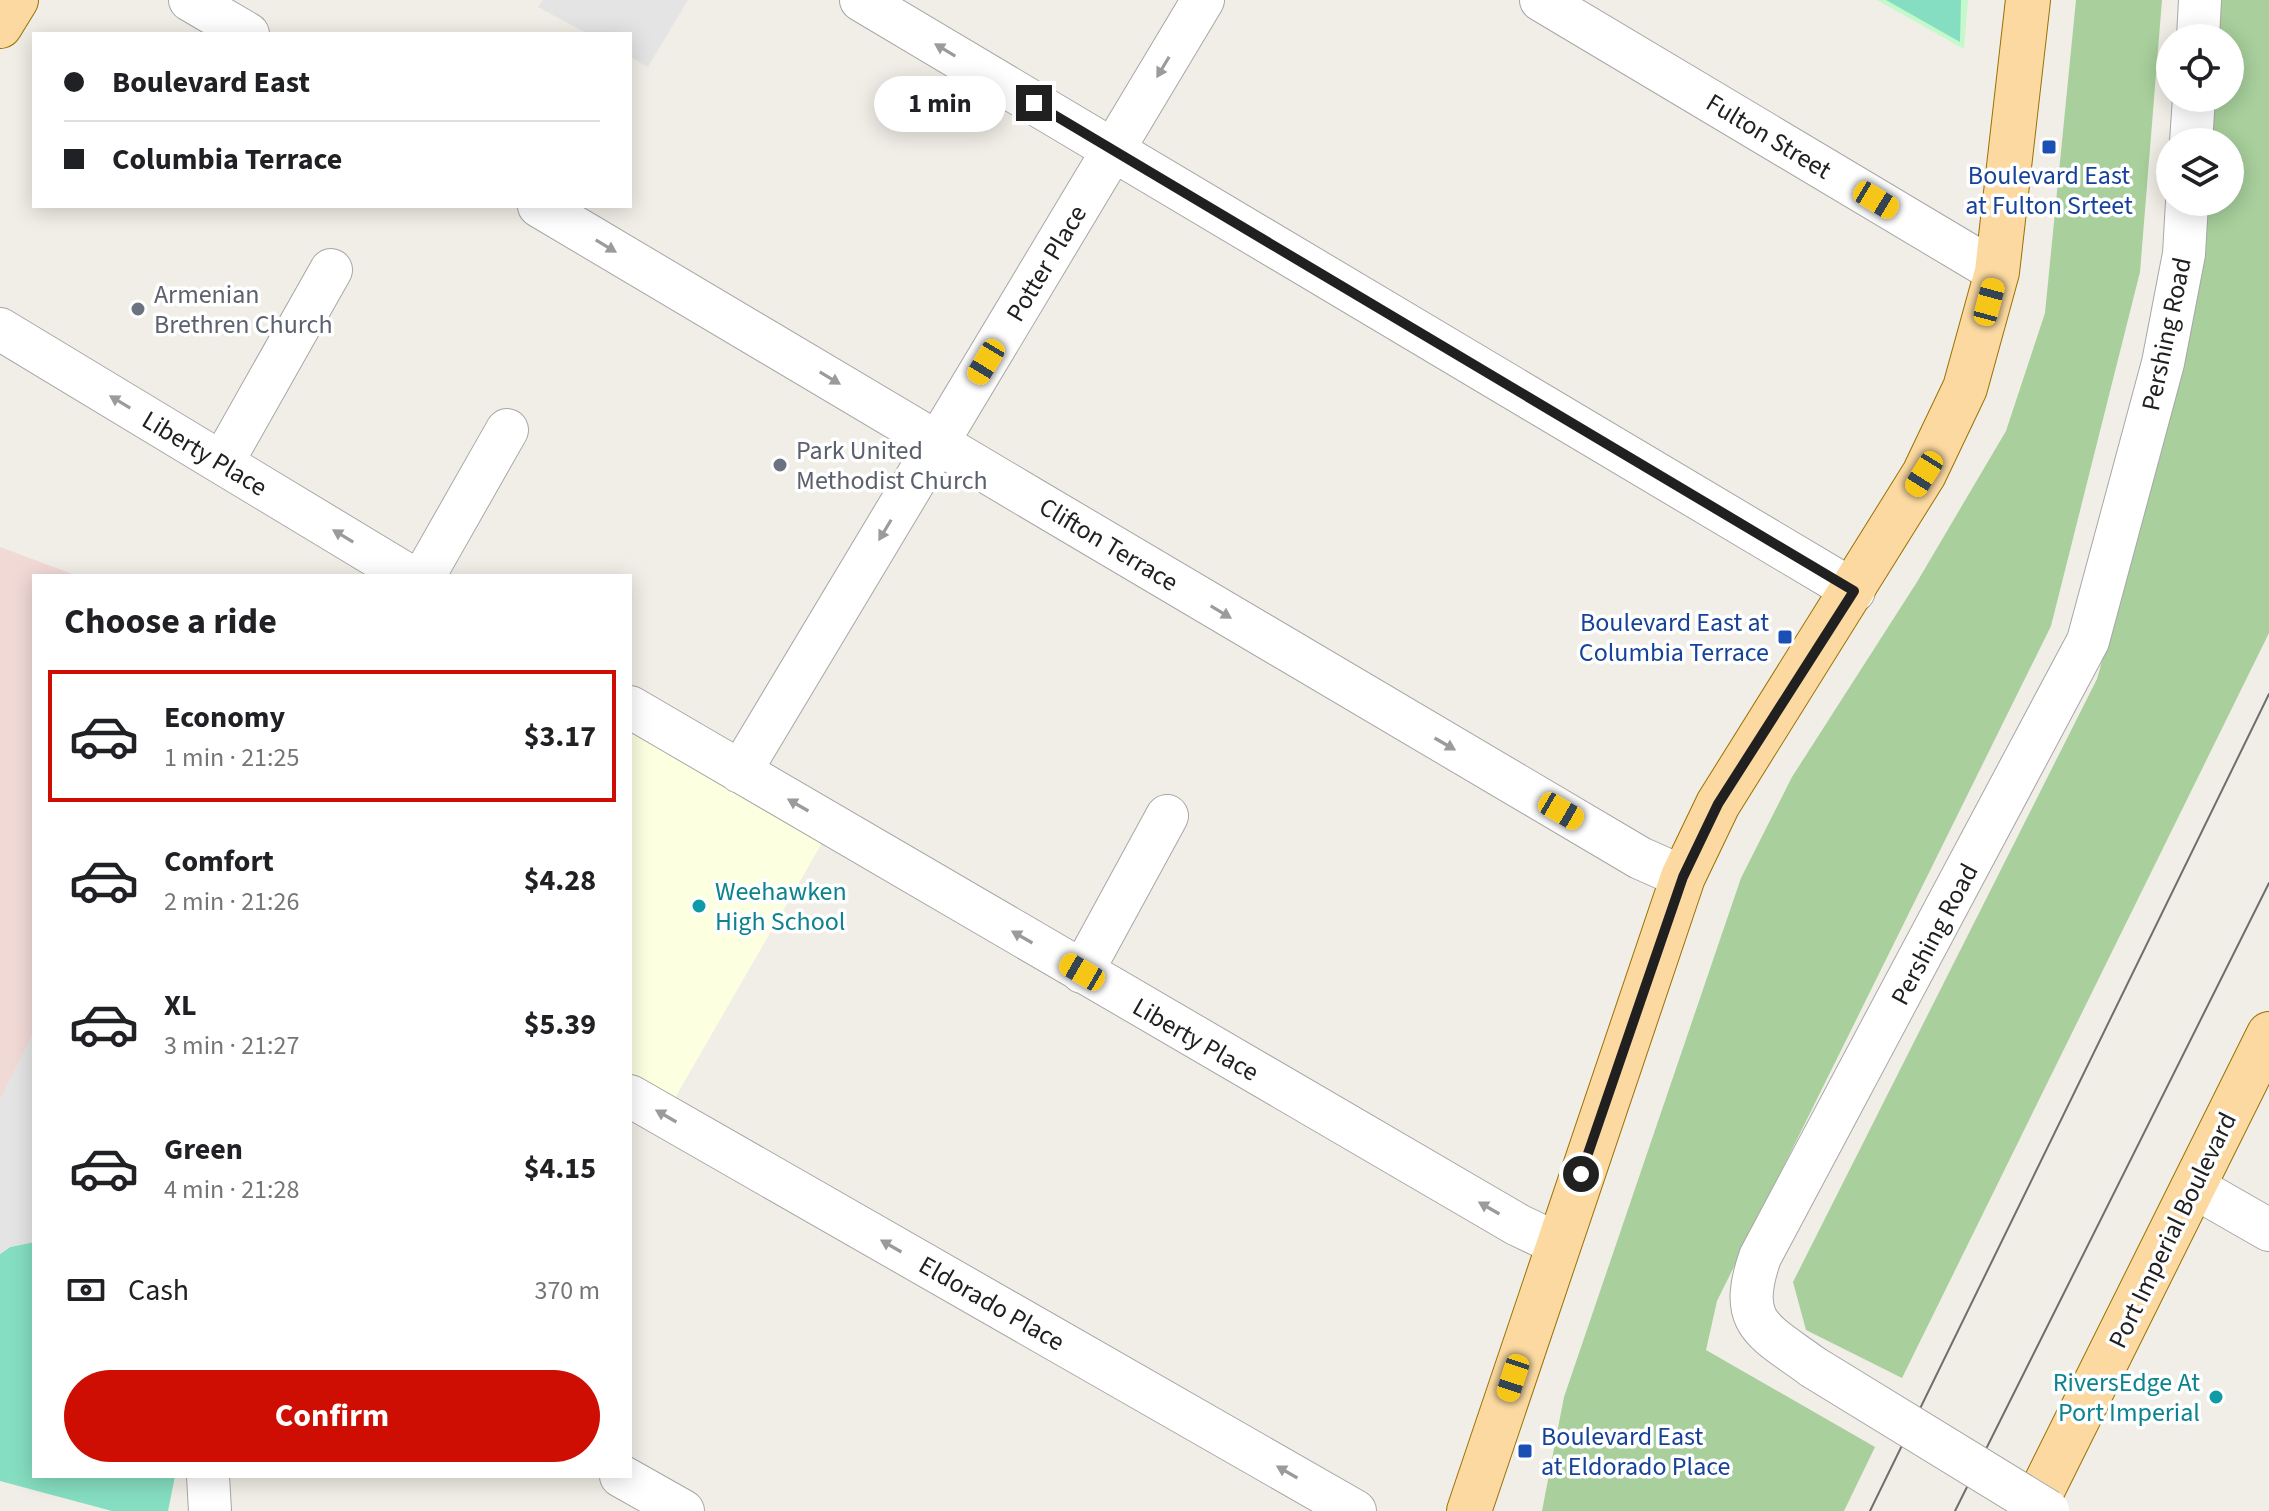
<!DOCTYPE html>
<meta charset="utf-8">
<style>
body{margin:0;font-family:"Source Sans 3",sans-serif;background:#f2f2f2;color:#202124;height:100vh;display:flex;flex-direction:column;font-size:30px;white-space:nowrap}
*{box-sizing:border-box;margin:0}
p{font-size:26px;color:#757577}
.icon{flex:none;width:44px;height:44px;fill:none;stroke:currentColor;stroke-width:2;stroke-linecap:round;stroke-linejoin:round}
.map{position:relative;flex:1;overflow:hidden}
.side{position:absolute;left:32px;top:574px;width:600px;height:904px;display:flex;flex-direction:column;background:#fff;border-radius:0px;box-shadow:0 4px 20px #0003}
.side>*{flex:none}
.top-card{position:absolute;left:32px;top:32px;width:600px;height:176px;border-radius:0px;box-shadow:0 4px 20px #0003;display:grid;align-content:center;height:176px;padding:0 32px;background:#fff}
.tools{position:absolute;left:2156px;top:24px;display:grid;gap:16px}
.tools a{display:grid;place-items:center;width:88px;height:88px;border-radius:50%;background:#fff;box-shadow:0 4px 20px #0003;font-size:40px}
.end{position:absolute;width:36px;height:36px;margin:-18px;border:10px solid #202020;background:#fff;box-shadow:0 0 0 4px #fff}
.from{border-radius:50%}
.bubble{position:absolute;height:56px;border-radius:28px;background:#fff;box-shadow:0 4px 20px #0003;font-size:26px;font-weight:700;line-height:56px;text-align:center}
.car{position:absolute;width:24px;height:48px;margin:-24px -12px;border-radius:10px;box-shadow:0 0 6px 2px #0007;background:linear-gradient(#f5c518 24%,#345 0 40%,#f5c518 0 76%,#345 0 86%,#f5c518 0)}
.top-card b{display:flex;align-items:center;gap:28px;height:76px;font-size:30px}
.top-card b+b{border-top:2px solid #e0e0e0}
.top-card i{width:20px;height:20px;background:#202124}
ul{padding:0;list-style:none}
li{display:flex;align-items:center;gap:24px;height:132px;margin:0 16px 12px;padding:0 16px;border:4px solid transparent;border-radius:0px}
li div{flex:1}
li b{display:block;font-size:30px}
li em{font-style:normal;font-weight:700}
li.selected{border-color:#ce0e02}
li>.icon{width:72px;height:72px;stroke-width:1.5}
h2{padding:0 32px;font-size:36px;line-height:96px}
.pay{display:flex;align-items:center;gap:20px;height:88px;padding:0 32px;font-size:30px}
.pay p{margin-inline-start:auto}
.primary-button{display:flex;gap:16px;margin-top:auto;padding:16px 32px}
.primary-button a{flex:1;height:92px;border-radius:48px;background:#ce0e02;color:#fff;font-size:32px;font-weight:700;line-height:92px;text-align:center}
.map>svg:first-child{display:block}
.commercial{fill:#f1d9d6}
.education{fill:#fdffe1}
.forest{fill:#a8cf9c}
.park{fill:#c4f9cc}
.pitch{fill:#85dec1}
.parking{fill:#e4e4e4}
.lines{fill:none;stroke-linecap:round;stroke-linejoin:round}
.minor-casing{stroke:#a7a7a7;stroke-width:44}
.major-casing{stroke:#9a7101;stroke-width:46}
.minor{stroke:#fff;stroke-width:42}
.major{stroke:#fbd9a1;stroke-width:44}
.tram{stroke:#6e6e6e;stroke-width:2}
.minor-bridge-casing{stroke:#a7a7a7;stroke-width:44;stroke-linecap:butt}
.minor-bridge{stroke:#fff;stroke-width:42}
.oneway{fill:#9b9b9b}
.route{stroke:#202020;stroke-width:10}
.transit-dot{fill:#1a4fb4;stroke:#fff;stroke-width:3}
.worship-dot{fill:#6b7280;stroke:#fff;stroke-width:3}
.culture-dot{fill:#0f9aa8;stroke:#fff;stroke-width:3}
.labels{text-anchor:middle;stroke-width:7;stroke-linejoin:round;paint-order:stroke}
.street-label{font-size:26px;fill:#202020;stroke:#fff}
.transit-label{font-size:26px;fill:#164399;stroke:#fff}
.worship-label{font-size:26px;fill:#5b616d;stroke:#fff;text-anchor:start}
.culture-label{font-size:26px;fill:#0d838f;stroke:#fff;text-anchor:start}
</style>
<div class="map">
<svg width="2269" height="1511" viewBox="0 0 2269 1511">
<rect width="100%" height="100%" fill="#f0eee6"/>
<path class="commercial" d="M0,547l78,29h-44v666l-24,5 -10,7z"/>
<path class="education" d="M630,720l196,116 -162,281 -34,-20z"/>
<path class="forest" d="M2076,0h86l-22,272 -89,354 -334,675 -11,49 169,97 -31,64h-302l22,-114 177,-519 51,-101 125,-195 89,-151 39,-118z
M2220,0h49v633l-367,745 -96,-48 -13,-48 304,-603 37,-133 73,-344h23v-60h-19l4,-44h15v-60h-12z"/>
<path class="park" d="M1877,0h91l-4,49z"/>
<path class="pitch" d="M1886,0h75l-1,42z
M34,1242v234h141l-7,35h-56l-112,-30v-227l10,-7z"/>
<path class="parking" d="M543,0h145l-40,67 -18,-10v-23h-42l-50,-27z
M34,1031v211l-24,5 -10,7v-155z"/>
<g class="lines">
<defs>
<path id="minor" d="M190,0l58,34
M861,0l993,591
M1541,0l456,272
M2198,38l2,-38
M2191,142l3,-44
M539,206c367,217 733,437 1101,652l43,19
M0,329l409,247
M222,463l109,-193
M424,576l83,-146
M630,707l888,518 40,19
M740,772l463,-772
M1082,972l85,-156
M630,1096l725,415
M2194,1187l75,43
M1813,1367c-50,-37 -76,-43 -53,-110l328,-616 75,-278 21,-109 3,-52
M208,1476l2,35
M621,1476l62,35"/>
<path id="major" d="M0,26l16,-26
M1469,1511l214,-634 35,-73 206,-330 41,-86 32,-116 31,-272
M2032,1511l237,-477"/>
</defs>
<use href="#minor" class="minor-casing"/>
<use href="#major" class="major-casing"/>
<use href="#minor" class="minor"/>
<use href="#major" class="major"/>
<path class="tram" d="M1870,1511l399,-817
M1955,1511l314,-628"/>
<defs>
<path id="minor-bridge" d="M1813,1367l235,144"/>
</defs>
<use href="#minor-bridge" class="minor-bridge-casing"/>
<use href="#minor-bridge" class="minor-bridge"/>
</g>
<defs><path id="oneway-solid" d="M-6-.8H1V-3.2L6.5 0L1 3.2V.8H-6Z" transform="scale(2)"/></defs>
<g class="oneway">
<use href="#oneway-solid" transform="translate(945 50) rotate(-149)"/>
<use href="#oneway-solid" transform="translate(1163 67) rotate(121)"/>
<use href="#oneway-solid" transform="translate(606 246) rotate(31)"/>
<use href="#oneway-solid" transform="translate(830 378) rotate(31)"/>
<use href="#oneway-solid" transform="translate(120 402) rotate(-149)"/>
<use href="#oneway-solid" transform="translate(885 530) rotate(121)"/>
<use href="#oneway-solid" transform="translate(343 536) rotate(-149)"/>
<use href="#oneway-solid" transform="translate(1221 612) rotate(31)"/>
<use href="#oneway-solid" transform="translate(1445 744) rotate(30)"/>
<use href="#oneway-solid" transform="translate(798 805) rotate(-150)"/>
<use href="#oneway-solid" transform="translate(1022 937) rotate(-150)"/>
<use href="#oneway-solid" transform="translate(666 1116) rotate(-150)"/>
<use href="#oneway-solid" transform="translate(1489 1208) rotate(-150)"/>
<use href="#oneway-solid" transform="translate(891 1246) rotate(-150)"/>
<use href="#oneway-solid" transform="translate(1287 1472) rotate(-150)"/>
</g>
<g class="lines">
<path class="route" d="M1034,103l820,488 -136,213 -35,73 -102,297"/>
</g>
<g class="transit-dot">
<rect x="2041" y="139" width="16" height="16" rx="4"/>
<rect x="1777" y="629" width="16" height="16" rx="4"/>
<rect x="1517" y="1443" width="16" height="16" rx="4"/>
</g>
<g class="worship-dot">
<circle cx="138" cy="309" r="8"/>
<circle cx="780" cy="465" r="8"/>
</g>
<g class="culture-dot">
<circle cx="699" cy="906" r="8"/>
<circle cx="2216" cy="1397" r="8"/>
</g>
<g class="labels">
<g class="street-label">
<text transform="translate(1769 136) rotate(31)" y="9">Fulton Street</text>
<text transform="translate(1046 263) rotate(-59)" y="9">Potter Place</text>
<text transform="translate(2166 334) rotate(-78)" y="9">Pershing Road</text>
<text transform="translate(205 453) rotate(31)" y="9">Liberty Place</text>
<text transform="translate(1109 544) rotate(31)" y="9">Clifton Terrace</text>
<text transform="translate(1934 934) rotate(-62)" y="9">Pershing Road</text>
<text transform="translate(1196 1039) rotate(30)" y="9">Liberty Place</text>
<text transform="translate(2172 1230) rotate(-64)" y="9">Port Imperial Boulevard</text>
<text transform="translate(992 1303) rotate(30)" y="9">Eldorado Place</text>
</g>
<g class="transit-label">
<text x="2049" y="184">Boulevard East<tspan x="2049" dy="30">at Fulton Srteet</tspan></text>
<text x="1769" y="631" text-anchor="end">Boulevard East at<tspan x="1769" dy="30">Columbia Terrace</tspan></text>
<text x="1541" y="1445" text-anchor="start">Boulevard East<tspan x="1541" dy="30">at Eldorado Place</tspan></text>
</g>
<g class="worship-label">
<text x="154" y="303">Armenian<tspan x="154" dy="30">Brethren Church</tspan></text>
<text x="796" y="459">Park United<tspan x="796" dy="30">Methodist Church</tspan></text>
</g>
<g class="culture-label">
<text x="715" y="900">Weehawken<tspan x="715" dy="30">High School</tspan></text>
<text x="2200" y="1391" text-anchor="end">RiversEdge At<tspan x="2200" dy="30">Port Imperial</tspan></text>
</g>
</g>
</svg>
<div class="tools">
<a><svg class="icon" aria-label="locate" viewBox="0 0 24 24"><circle cx="12" cy="12" r="6"/><path d="M12 2v4M12 18v4M2 12h4M18 12h4"/></svg></a>
<a><svg class="icon" aria-label="layers" viewBox="0 0 24 24"><path d="M12 4l9 5-9 5-9-5zM3 14l9 5 9-5"/></svg></a>
</div>
<i class="end from" style="left:1581px;top:1174px"></i>
<i class="end" style="left:1034px;top:103px"></i>
<div class="bubble" style="left:874px;top:76px;width:132px">1 min</div>
<i class="car" style="left:1876px;top:200px;rotate:121deg"></i>
<i class="car" style="left:1989px;top:302px;rotate:15deg"></i>
<i class="car" style="left:986px;top:362px;rotate:211deg"></i>
<i class="car" style="left:1924px;top:474px;rotate:212deg"></i>
<i class="car" style="left:1561px;top:811px;rotate:120deg"></i>
<i class="car" style="left:1082px;top:972px;rotate:300deg"></i>
<i class="car" style="left:1513px;top:1378px;rotate:198deg"></i>
<div class="top-card">
<b><i class="from"></i>Boulevard East</b>
<b><i></i>Columbia Terrace</b>
</div>
<section class="side">
<h2>Choose a ride</h2>
<ul>
<li class="selected"><svg class="icon" aria-label="car" viewBox="0 0 24 24"><path d="M5 17H2v-5l4-1 3-4h7l3 4 3 1v5h-3M9 17h6M6 11h13"/><circle cx="7" cy="17" r="2"/><circle cx="17" cy="17" r="2"/></svg><div><b>Economy</b><p>1 min · 21:25</p></div><em>$3.17</em></li>
<li><svg class="icon" aria-label="car" viewBox="0 0 24 24"><path d="M5 17H2v-5l4-1 3-4h7l3 4 3 1v5h-3M9 17h6M6 11h13"/><circle cx="7" cy="17" r="2"/><circle cx="17" cy="17" r="2"/></svg><div><b>Comfort</b><p>2 min · 21:26</p></div><em>$4.28</em></li>
<li><svg class="icon" aria-label="car" viewBox="0 0 24 24"><path d="M5 17H2v-5l4-1 3-4h7l3 4 3 1v5h-3M9 17h6M6 11h13"/><circle cx="7" cy="17" r="2"/><circle cx="17" cy="17" r="2"/></svg><div><b>XL</b><p>3 min · 21:27</p></div><em>$5.39</em></li>
<li><svg class="icon" aria-label="car" viewBox="0 0 24 24"><path d="M5 17H2v-5l4-1 3-4h7l3 4 3 1v5h-3M9 17h6M6 11h13"/><circle cx="7" cy="17" r="2"/><circle cx="17" cy="17" r="2"/></svg><div><b>Green</b><p>4 min · 21:28</p></div><em>$4.15</em></li>
</ul>
<div class="pay"><svg class="icon" aria-label="cash" viewBox="0 0 24 24"><path d="M3 7h18v10H3z"/><circle cx="12" cy="12" r="2"/></svg>Cash<p>370 m</p></div>
<div class="primary-button"><a>Confirm</a></div>
</section>
</div>
